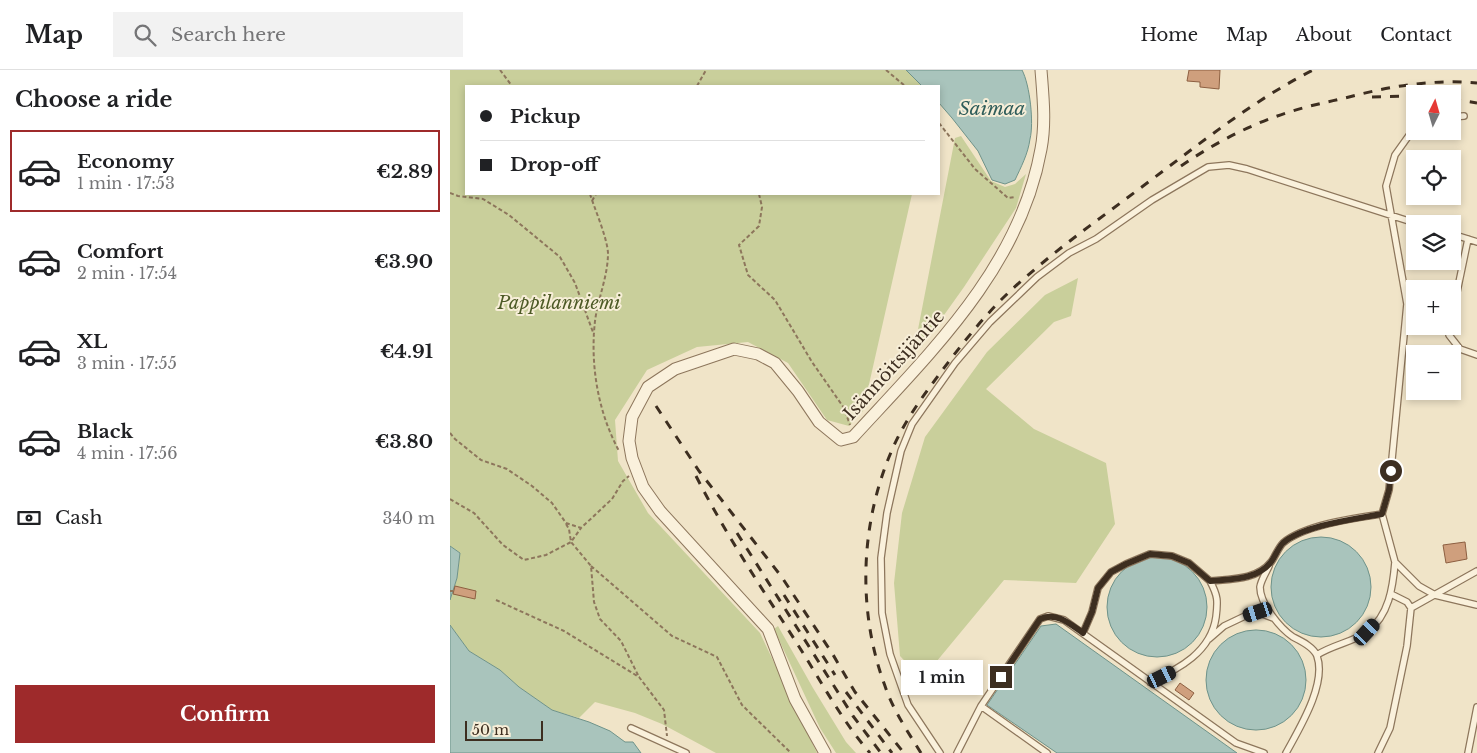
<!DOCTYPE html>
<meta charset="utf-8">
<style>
body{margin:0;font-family:"Libre Baskerville",serif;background:#f2f2f2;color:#202124;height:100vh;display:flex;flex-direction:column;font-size:19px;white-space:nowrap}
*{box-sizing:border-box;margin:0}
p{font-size:16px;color:#757577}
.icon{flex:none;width:28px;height:28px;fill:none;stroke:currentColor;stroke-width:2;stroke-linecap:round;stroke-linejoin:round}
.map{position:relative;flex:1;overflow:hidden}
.side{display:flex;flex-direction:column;background:#fff;width:450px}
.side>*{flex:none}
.guide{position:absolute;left:15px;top:15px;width:475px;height:110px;border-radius:0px;box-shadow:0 2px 8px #0003;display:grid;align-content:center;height:110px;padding:0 15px;background:#fff}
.needle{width:32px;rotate:5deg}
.buttons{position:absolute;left:956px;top:15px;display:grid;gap:10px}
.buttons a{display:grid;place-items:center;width:55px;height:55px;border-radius:0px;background:#fff;box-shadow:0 2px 8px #0003;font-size:25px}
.scale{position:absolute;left:15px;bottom:12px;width:78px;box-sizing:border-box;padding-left:5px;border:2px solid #3d2e20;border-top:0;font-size:14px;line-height:18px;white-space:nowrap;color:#3d2e20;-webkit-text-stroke:4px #f7eed8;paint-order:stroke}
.end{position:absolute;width:22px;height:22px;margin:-11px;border:6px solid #3d2e20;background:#fff;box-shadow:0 0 0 2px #fff}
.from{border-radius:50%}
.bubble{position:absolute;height:35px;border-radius:0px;background:#fff;box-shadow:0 2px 8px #0003;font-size:16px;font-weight:700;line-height:35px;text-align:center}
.car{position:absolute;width:15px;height:30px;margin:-15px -8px;border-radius:6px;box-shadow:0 0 4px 1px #0007;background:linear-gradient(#222 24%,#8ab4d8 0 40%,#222 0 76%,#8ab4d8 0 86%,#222 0)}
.guide b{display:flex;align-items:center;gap:18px;height:48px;font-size:19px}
.guide b+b{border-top:1px solid #e0e0e0}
.guide i{width:12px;height:12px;background:#202124}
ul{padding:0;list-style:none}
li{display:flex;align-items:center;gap:15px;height:82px;margin:0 10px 8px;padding:0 5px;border:2px solid transparent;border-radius:0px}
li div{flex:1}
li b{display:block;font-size:19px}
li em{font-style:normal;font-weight:700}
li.selected{border-color:#9e2a2b}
li>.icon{width:45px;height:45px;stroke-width:1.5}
h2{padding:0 15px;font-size:22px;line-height:60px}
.pay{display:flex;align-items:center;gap:12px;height:55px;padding:0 15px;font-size:19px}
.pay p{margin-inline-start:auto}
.button{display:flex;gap:10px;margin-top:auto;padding:10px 15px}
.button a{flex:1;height:58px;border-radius:0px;background:#9e2a2b;color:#fff;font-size:20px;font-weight:700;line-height:58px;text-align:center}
header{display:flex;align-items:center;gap:30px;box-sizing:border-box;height:70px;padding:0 25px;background:#fff;border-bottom:1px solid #e0e0e0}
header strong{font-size:24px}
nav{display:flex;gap:28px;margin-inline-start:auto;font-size:18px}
.search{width:350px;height:45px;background:#f2f2f2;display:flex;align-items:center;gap:12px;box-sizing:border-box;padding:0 18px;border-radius:0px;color:#757577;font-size:19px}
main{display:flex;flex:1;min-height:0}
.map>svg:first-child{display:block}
.green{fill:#c9cf9b}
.water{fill:#a9c4bc;stroke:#6f938a}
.building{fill:#cf9f7d;stroke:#8d5f41}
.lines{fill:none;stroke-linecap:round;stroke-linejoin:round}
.service-casing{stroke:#8d765c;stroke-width:8}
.minor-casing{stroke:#8d765c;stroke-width:13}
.path{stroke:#8d765c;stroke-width:2;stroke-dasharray:4 2.5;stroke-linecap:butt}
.service{stroke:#faf1dc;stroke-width:5.5}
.minor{stroke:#faf1dc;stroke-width:11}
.rail{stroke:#3d2e20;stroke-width:3;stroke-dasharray:9 9;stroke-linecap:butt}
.route{stroke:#3d2e20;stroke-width:6}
.labels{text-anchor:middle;stroke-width:4;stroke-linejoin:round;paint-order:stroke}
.park-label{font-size:18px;font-style:italic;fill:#4d5a26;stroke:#f7eed8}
.street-label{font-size:18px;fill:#3d2e20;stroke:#f7eed8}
.water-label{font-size:19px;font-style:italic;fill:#2f5d5a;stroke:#f7eed8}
</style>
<header>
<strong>Map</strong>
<div class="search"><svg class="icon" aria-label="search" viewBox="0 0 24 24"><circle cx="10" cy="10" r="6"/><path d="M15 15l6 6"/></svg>Search here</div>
<nav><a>Home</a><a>Map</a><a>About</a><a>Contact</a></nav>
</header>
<main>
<section class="side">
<h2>Choose a ride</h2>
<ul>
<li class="selected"><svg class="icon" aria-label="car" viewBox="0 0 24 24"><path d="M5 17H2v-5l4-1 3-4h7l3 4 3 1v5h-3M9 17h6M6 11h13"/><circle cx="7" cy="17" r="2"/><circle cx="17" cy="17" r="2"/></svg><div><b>Economy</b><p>1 min · 17:53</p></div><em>€2.89</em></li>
<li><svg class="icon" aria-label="car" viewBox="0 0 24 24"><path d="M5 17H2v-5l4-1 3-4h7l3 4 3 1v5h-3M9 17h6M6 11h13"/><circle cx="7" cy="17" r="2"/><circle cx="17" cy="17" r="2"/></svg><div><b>Comfort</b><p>2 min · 17:54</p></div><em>€3.90</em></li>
<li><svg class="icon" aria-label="car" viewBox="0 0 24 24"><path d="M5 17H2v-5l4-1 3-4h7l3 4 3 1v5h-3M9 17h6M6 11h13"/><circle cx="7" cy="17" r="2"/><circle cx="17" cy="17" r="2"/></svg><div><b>XL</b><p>3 min · 17:55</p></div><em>€4.91</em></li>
<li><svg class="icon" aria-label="car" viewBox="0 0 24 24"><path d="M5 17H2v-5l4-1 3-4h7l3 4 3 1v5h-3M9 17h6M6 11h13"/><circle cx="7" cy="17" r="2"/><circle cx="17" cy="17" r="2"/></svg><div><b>Black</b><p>4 min · 17:56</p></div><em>€3.80</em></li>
</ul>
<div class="pay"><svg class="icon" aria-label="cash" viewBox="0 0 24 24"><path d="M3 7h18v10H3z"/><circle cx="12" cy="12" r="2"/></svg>Cash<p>340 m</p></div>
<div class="button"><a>Confirm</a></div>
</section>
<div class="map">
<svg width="1027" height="683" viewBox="0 0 1027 683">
<rect width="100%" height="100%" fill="#f0e4c8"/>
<path class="green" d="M0,0h456l16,16h-456v108h446l-49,217 -14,15 -22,-6 -39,-57 -40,-21 -51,5 -50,23 -32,50 3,41 30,52 112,120 57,120h-101l-54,-29 -27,-11 -40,-11 -16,16 -27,-8 -33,-23 -19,-17 -31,-19 -19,-26v-25l7,-22 3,-25 -10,-7z
M511,66l30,45 14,6 10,-3 11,-10 -10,34 -52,79 -42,59 -7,-1 40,-207z
M628,208l-7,38 -17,6 -68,67 48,40 72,34 9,61 -39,59 -72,-3 -82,99 -22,-23 -6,-73 8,-70 23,-76 62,-85 58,-57z
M328,556l35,62 33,54 10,11h-20l-16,-25 -46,-99z"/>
<path class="water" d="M456,0h116c8,15 12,53 8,69 -2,15 -9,28 -15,41l-10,4 -13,-4 -14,-29 -26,-33 -13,-15v-17h-17z
M821 517a50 50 0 1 1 100 0a50 50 0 1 1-100 0Z
M0,476l10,7 -3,25 -7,22z
M657 537a50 50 0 1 1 100 0a50 50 0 1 1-100 0Z
M606,554l181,129h-180l-70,-48 54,-79z
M0,555l19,26 31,19 19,17 33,23 37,12 21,9 15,11h8l8,11h-191z
M756 610a50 50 0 1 1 100 0a50 50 0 1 1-100 0Z"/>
<path class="building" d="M739,0h31l-1,19 -19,-2v-5l-13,-1z
M1015,472l2,17 -21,4 -3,-18z
M5,516l21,5 -1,8 -22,-5z
M730,613l14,10 -5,7 -14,-10z"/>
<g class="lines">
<defs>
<path id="service" d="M1002,47l12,-1
M1002,164l25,8
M1002,246l16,-77
M1001,256l-2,9 11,14 17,6
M932,444l13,48 24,24 16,9 42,10
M819,496c-2,5 -8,14 -9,21 0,17 20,41 33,50 8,4 21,10 24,19 10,28 -18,73 -31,97
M961,538l66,-37
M633,563l9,-21 6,-24 13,-16 15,-8 24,-10 22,2 17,7 21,18c21,-2 47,-1 61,-19 4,-5 7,-14 12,-19 21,-18 72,-25 99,-29l7,-24 18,-186 -21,-118 9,-31 15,-21 5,-5
M759,569l15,-13 21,-10 12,-4 16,6
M867,585c15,-10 36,-13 50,-23 22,-16 26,-45 28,-70
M700,612c29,-13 61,-30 66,-65 2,-16 2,-21 -6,-36
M181,658l55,25
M490,683l-32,-48 -18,-51 -8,-41 -1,-55 6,-45 14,-62 11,-27 43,-61 35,-41 47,-45 32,-24 27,-14 56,-39 56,-33 21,-2 18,4 171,55
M507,683l24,-47
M597,683l-66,-47 59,-87 8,-3 16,4 172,123 28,10
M928,683l12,-25 17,-82 4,-38 -4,-6 -16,-8
M1018,683l9,-46"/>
<path id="minor" d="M375,683l-30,-54 -27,-70 -108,-118 -17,-24 -11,-29 -3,-17 3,-24 16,-30 27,-18 59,-20 24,5 17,9 23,28 21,31 22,18 12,-3c78,-85 167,-170 188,-288 5,-26 2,-53 0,-79"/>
</defs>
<use href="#service" class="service-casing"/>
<use href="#minor" class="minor-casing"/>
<path class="path" d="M50,0l12,16
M436,0l19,16
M247,16l9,-16
M489,53l36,46 33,29 7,-1
M0,123l8,3 25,3 26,16 51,42 15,26 19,52
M140,124c5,16 17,43 18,59 0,23 -10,45 -13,68 -5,44 3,91 24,130
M309,124l3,13 -3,19 -20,19 9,30 27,25 37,62 32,46 6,17
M142,131l4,-7
M0,363l5,6 26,21 26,9 25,17 20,17 14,20 15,5 31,-29 11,-18 6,-5
M0,429l24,14 29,32 21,15 22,-5 25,-13 10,-14
M116,454l3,5 2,13 20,24 3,36 6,17 21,22 17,34
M141,496l81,70 45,21 25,48 49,48
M0,521h3
M46,530l68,31 75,46 25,33 3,26"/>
<use href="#service" class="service"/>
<use href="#minor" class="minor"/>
<path class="rail" d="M922,27l43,-1
M1002,29l25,4
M731,96c32,-22 68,-41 105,-53 21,-7 42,-11 63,-16 42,-11 85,-18 128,-14
M206,336l43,65 82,105 51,77 23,39 49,61
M246,406c30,59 67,114 102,169 23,36 44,76 72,108
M287,463l116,183 28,37
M334,525l51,80
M396,622l46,61
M471,683c-13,-21 -28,-43 -36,-67 -28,-75 -25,-163 7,-236 14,-33 37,-62 58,-90 23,-30 47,-59 76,-83 36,-32 75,-59 113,-88 57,-42 111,-87 174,-119"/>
</g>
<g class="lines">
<path class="route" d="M551,607l39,-58c17,-7 29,4 43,14l9,-21 6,-24 13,-16 15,-8 24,-10 22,2 17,7 21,18c21,-2 47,-1 61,-19 4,-5 7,-14 12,-19 21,-18 73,-24 99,-29l7,-24 2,-19"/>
</g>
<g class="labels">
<g class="park-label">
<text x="109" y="239">Pappilanniemi</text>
</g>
<g class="street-label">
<text transform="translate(444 295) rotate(-48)" y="6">Isännöitsijäntie</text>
</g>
<g class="water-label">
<text x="542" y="45">Saimaa</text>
</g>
</g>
</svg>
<div class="buttons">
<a><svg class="needle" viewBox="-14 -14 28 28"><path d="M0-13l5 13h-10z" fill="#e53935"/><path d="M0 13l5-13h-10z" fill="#757577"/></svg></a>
<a><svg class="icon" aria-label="locate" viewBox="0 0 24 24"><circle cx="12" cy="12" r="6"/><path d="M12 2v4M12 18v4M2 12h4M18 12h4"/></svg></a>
<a><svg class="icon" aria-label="layers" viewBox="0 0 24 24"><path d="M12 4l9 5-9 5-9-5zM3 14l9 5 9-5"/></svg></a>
<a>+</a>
<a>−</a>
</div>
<div class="scale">50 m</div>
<i class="end from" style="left:941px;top:401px"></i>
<i class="end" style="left:551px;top:607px"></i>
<div class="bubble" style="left:451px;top:590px;width:82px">1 min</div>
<i class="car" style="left:808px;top:542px;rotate:252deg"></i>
<i class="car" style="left:917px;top:562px;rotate:43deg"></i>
<i class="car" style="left:712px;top:607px;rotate:64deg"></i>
<div class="guide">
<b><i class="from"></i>Pickup</b>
<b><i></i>Drop-off</b>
</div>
</div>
</main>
